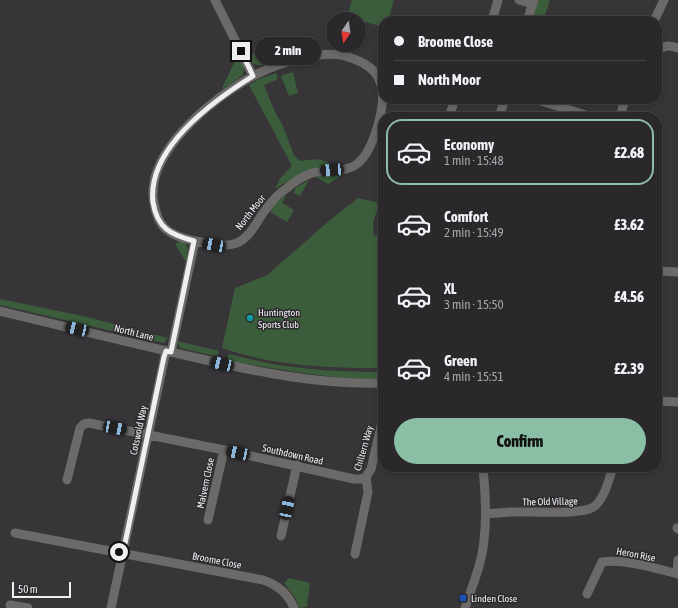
<!DOCTYPE html>
<meta charset="utf-8">
<style>
body{margin:0;font-family:"Asap Condensed",sans-serif;background:#363437;color:#f1f3f6;height:100vh;display:flex;flex-direction:column;font-size:15px;white-space:nowrap}
*{box-sizing:border-box;margin:0}
p{font-size:13px;color:#a5a6a9}
.icon{flex:none;width:22px;height:22px;fill:none;stroke:currentColor;stroke-width:2;stroke-linecap:round;stroke-linejoin:round}
.map{position:relative;flex:1;overflow:hidden}
.drawer{position:absolute;left:378px;top:112px;width:284px;height:360px;display:flex;flex-direction:column;background:#2a282b;border-radius:16px;box-shadow:0 2px 6px #0003,0 0 0 1px #464447}
.drawer>*{flex:none}
.guide{position:absolute;left:378px;top:16px;width:284px;height:88px;border-radius:16px;box-shadow:0 2px 6px #0003,0 0 0 1px #464447;display:grid;align-content:center;height:88px;padding:0 16px;background:#2a282b}
.needle{width:26px;rotate:193deg}
.controls{position:absolute;left:326px;top:12px;display:grid;gap:8px}
.controls a{display:grid;place-items:center;width:40px;height:40px;border-radius:50%;background:#2a282b;box-shadow:0 2px 6px #0003,0 0 0 1px #464447;font-size:20px}
.scale{position:absolute;left:12px;bottom:10px;width:59px;box-sizing:border-box;padding-left:4px;border:2px solid #f0eef1;border-top:0;font-size:11px;line-height:14px;white-space:nowrap;color:#f0eef1;-webkit-text-stroke:3px #2e2b2f;paint-order:stroke}
.end{position:absolute;width:18px;height:18px;margin:-9px;border:5px solid #f0eef1;background:#111;box-shadow:0 0 0 2px #111}
.from{border-radius:50%}
.bubble{position:absolute;height:28px;border-radius:14px;background:#2a282b;box-shadow:0 2px 6px #0003,0 0 0 1px #464447;font-size:13px;font-weight:800;line-height:28px;text-align:center}
.car{position:absolute;width:12px;height:24px;margin:-12px -6px;border-radius:5px;box-shadow:0 0 3px 1px #0007;background:linear-gradient(#222 24%,#8ab4d8 0 40%,#222 0 76%,#8ab4d8 0 86%,#222 0)}
.guide b{display:flex;align-items:center;gap:14px;height:38px;font-size:15px}
.guide b+b{border-top:1px solid #464447}
.guide i{width:10px;height:10px;background:#f1f3f6}
ul{padding:7px 0 0;list-style:none}
li{display:flex;align-items:center;gap:12px;height:66px;margin:0 8px 6px;padding:0 8px;border:2px solid transparent;border-radius:16px}
li div{flex:1}
li b{display:block;font-size:15px}
li em{font-style:normal;font-weight:800}
li.on{border-color:#8abfa5}
li>.icon{width:36px;height:36px;stroke-width:1.5}
.action{display:flex;gap:8px;margin-top:auto;padding:8px 16px}
.action a{flex:1;height:46px;border-radius:24px;background:#8abfa5;color:#111;font-size:16px;font-weight:800;line-height:46px;text-align:center}
.map>svg:first-child{display:block}
.green{fill:#3b5d3b}
.lines{fill:none;stroke-linecap:round;stroke-linejoin:round}
.minor{stroke:#6c6a68;stroke-width:9}
.route{stroke:#f0eef1;stroke-width:5}
.culture-dot{fill:#0f9aa8;stroke:#2e2b2f;stroke-width:1.5}
.transit-dot{fill:#1a4fb4;stroke:#2e2b2f;stroke-width:1.5}
.labels{text-anchor:middle;stroke-width:3;stroke-linejoin:round;paint-order:stroke}
.street-label{font-size:10px;fill:#f0eef1;stroke:#2e2b2f}
.poi-label{font-size:10px;fill:#f0eef1;stroke:#2e2b2f;text-anchor:start}
</style>
<div class="map">
<svg width="678" height="608" viewBox="0 0 678 608">
<rect width="100%" height="100%" fill="#383539"/>
<path class="green" d="M352,0h42l-6,21h-5v6l-24,-7v-1l-12,-2z
M539,0h11l-7,21h-12z
M245,52l31,7c-18,7 -20,12 -31,-7z
M238,55l6,11 -1,9 -20,14 -1,-1z
M293,72l5,21 -9,3 -8,-20z
M276,73l2,6 -14,6 11,27 7,12 12,31 6,6c12,-2 23,-3 32,4 -23,5 -37,11 -57,24l6,-12 11,-11 -43,-81 10,-6z
M341,173l1,2 -14,9 -12,-7z
M309,180l-9,16 -6,-3 1,-5z
M287,194l-5,9 12,7 -7,12 -17,-10 6,-9z
M358,198l21,5 -6,21 1,11 9,4v129c-53,0 -110,-2 -161,-20l13,-60 32,-13 62,-54z
M182,240c8,6 6,13 4,22l-11,-18z
M0,299l83,17 85,22 -4,5 -164,-38z
M177,341l42,10 -1,3 -3,2 -35,-8z
M228,354c13,3 26,6 39,9 38,7 78,9 116,9v8c-51,-1 -102,-10 -153,-19l-2,-2z
M289,578l21,5 -3,24 -8,1 -3,-9 -12,-16z"/>
<g class="lines">
<path class="minor" d="M215,0l38,76
M519,0l14,4
M492,21l6,-21
M527,21l7,-21
M654,21l10,-21
M657,51c8,-6 12,-6 21,-3
M535,99l57,18
M449,117l6,-18
M499,117l6,-18
M620,117l5,-18
M657,271l21,1
M0,311c66,16 131,32 197,47 61,14 123,27 186,25
M171,352l24,-111c-9,-2 -18,-4 -25,-9 -9,-5 -13,-15 -15,-24 -15,-53 58,-110 98,-132 23,-12 62,-25 89,-21 7,2 15,5 21,8 9,5 16,12 18,22 6,20 -8,67 -24,79 -12,9 -30,5 -45,9 -9,3 -18,9 -25,15 -8,5 -15,13 -21,21 -9,11 -15,28 -29,34 -14,5 -29,0 -42,-2
M657,401l21,1
M67,480l13,-52 4,-4 5,-1 135,27 130,29h7l5,-2
M486,514c8,-1 16,-1 24,-2 18,-1 73,4 85,-6 10,-9 14,-27 18,-39
M208,520l16,-70
M677,528l1,1
M15,533l248,47c15,5 25,13 31,28
M281,536l16,-71
M355,554l13,-62 -2,-15 5,-8 12,-51
M677,574l1,-14
M587,594l15,-32c19,-4 56,7 76,12
M10,605l18,3
M111,608l55,-257
M465,608c7,-22 17,-44 19,-68 3,-24 1,-49 -1,-73"/>
</g>
<g class="lines">
<path class="route" d="M119,552l4,1 41,-196 2,-6 5,1 23,-111c-22,-6 -37,-12 -41,-39 -6,-54 60,-101 100,-126l-12,-25"/>
</g>
<circle class="culture-dot" cx="250" cy="318" r="4"/>
<rect class="transit-dot" x="459" y="594" width="8" height="8" rx="2"/>
<g class="labels">
<g class="street-label">
<text transform="translate(250 212) rotate(-52)" y="4">North Moor</text>
<text transform="translate(134 332) rotate(14)" y="4">North Lane</text>
<text transform="translate(138 430) rotate(-78)" y="4">Cotswold Way</text>
<text transform="translate(363 448) rotate(-74)" y="4">Chiltern Way</text>
<text transform="translate(293 454) rotate(13)" y="4">Southdown Road</text>
<text transform="translate(205 483) rotate(-78)" y="4">Malvern Close</text>
<text transform="translate(550 501) rotate(-1)" y="4">The Old Village</text>
<text transform="translate(636 554) rotate(11)" y="4">Heron Rise</text>
<text transform="translate(217 560) rotate(11)" y="4">Broome Close</text>
</g>
<g class="poi-label">
<text x="258" y="316">Huntington<tspan x="258" dy="12">Sports Club</tspan></text>
<text x="471" y="602">Linden Close</text>
</g>
</g>
</svg>
<div class="controls">
<a><svg class="needle" viewBox="-14 -14 28 28"><path d="M0-13l5 13h-10z" fill="#e53935"/><path d="M0 13l5-13h-10z" fill="#a5a6a9"/></svg></a>
</div>
<div class="scale">50 m</div>
<i class="end from" style="left:119px;top:552px"></i>
<i class="end" style="left:241px;top:51px"></i>
<div class="bubble" style="left:255px;top:37px;width:66px">2 min</div>
<i class="car" style="left:332px;top:170px;rotate:266deg"></i>
<i class="car" style="left:214px;top:245px;rotate:281deg"></i>
<i class="car" style="left:77px;top:329px;rotate:283deg"></i>
<i class="car" style="left:222px;top:364px;rotate:283deg"></i>
<i class="car" style="left:115px;top:428px;rotate:101deg"></i>
<i class="car" style="left:238px;top:453px;rotate:282deg"></i>
<i class="car" style="left:287px;top:508px;rotate:12deg"></i>
<div class="guide">
<b><i class="from"></i>Broome Close</b>
<b><i></i>North Moor</b>
</div>
<section class="drawer">
<ul>
<li class="on"><svg class="icon" aria-label="car" viewBox="0 0 24 24"><path d="M5 17H2v-5l4-1 3-4h7l3 4 3 1v5h-3M9 17h6M6 11h13"/><circle cx="7" cy="17" r="2"/><circle cx="17" cy="17" r="2"/></svg><div><b>Economy</b><p>1 min · 15:48</p></div><em>£2.68</em></li>
<li><svg class="icon" aria-label="car" viewBox="0 0 24 24"><path d="M5 17H2v-5l4-1 3-4h7l3 4 3 1v5h-3M9 17h6M6 11h13"/><circle cx="7" cy="17" r="2"/><circle cx="17" cy="17" r="2"/></svg><div><b>Comfort</b><p>2 min · 15:49</p></div><em>£3.62</em></li>
<li><svg class="icon" aria-label="car" viewBox="0 0 24 24"><path d="M5 17H2v-5l4-1 3-4h7l3 4 3 1v5h-3M9 17h6M6 11h13"/><circle cx="7" cy="17" r="2"/><circle cx="17" cy="17" r="2"/></svg><div><b>XL</b><p>3 min · 15:50</p></div><em>£4.56</em></li>
<li><svg class="icon" aria-label="car" viewBox="0 0 24 24"><path d="M5 17H2v-5l4-1 3-4h7l3 4 3 1v5h-3M9 17h6M6 11h13"/><circle cx="7" cy="17" r="2"/><circle cx="17" cy="17" r="2"/></svg><div><b>Green</b><p>4 min · 15:51</p></div><em>£2.39</em></li>
</ul>
<div class="action"><a>Confirm</a></div>
</section>
</div>
